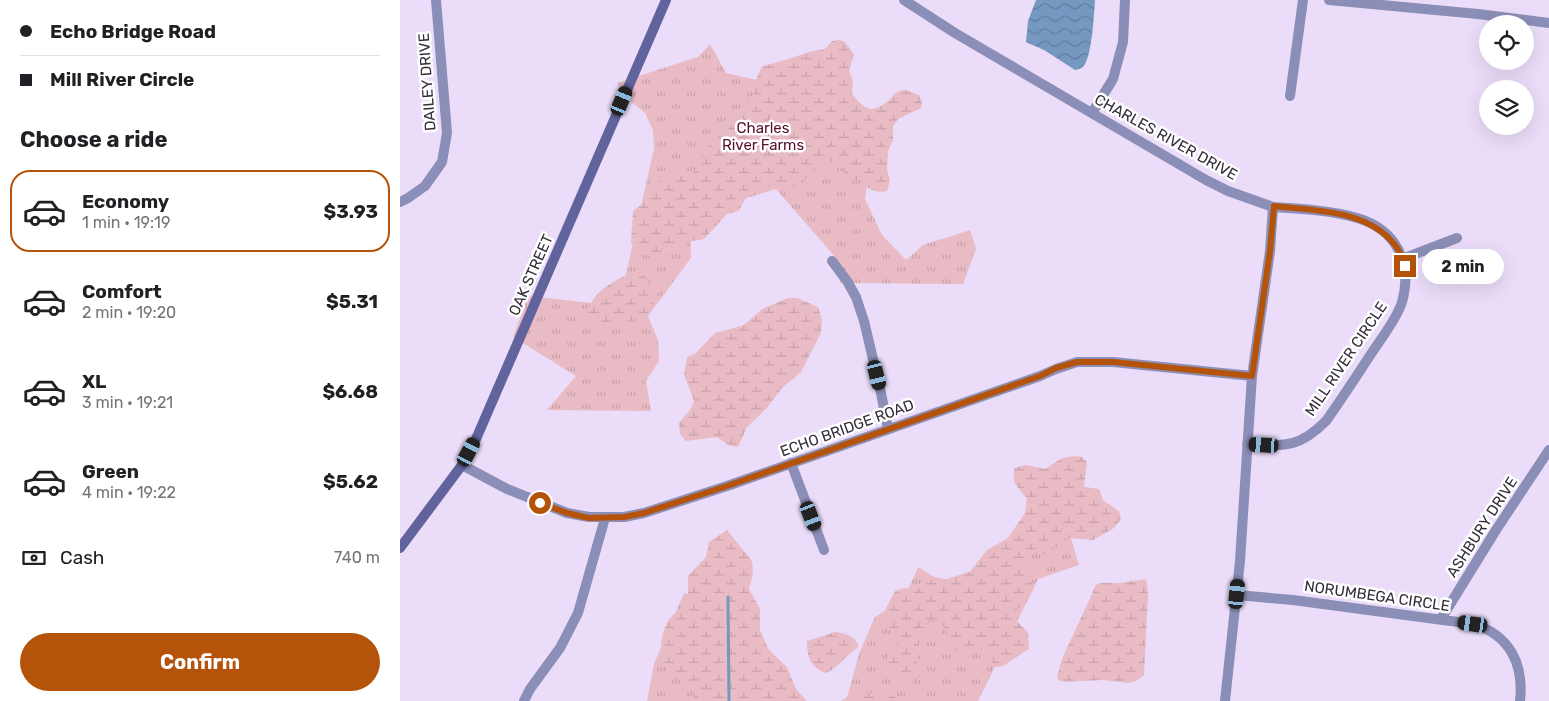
<!DOCTYPE html>
<meta charset="utf-8">
<style>
body{margin:0;font-family:Rubik,sans-serif;background:#f2f2f2;color:#202124;height:100vh;display:flex;flex-direction:column;font-size:19px;white-space:nowrap}
*{box-sizing:border-box;margin:0}
p{font-size:16px;color:#757577}
.icon{flex:none;width:28px;height:28px;fill:none;stroke:currentColor;stroke-width:2;stroke-linecap:round;stroke-linejoin:round}
.map{position:relative;flex:1;overflow:hidden}
.drawer{display:flex;flex-direction:column;background:#fff;width:400px}
.drawer>*{flex:none}
.hud{display:grid;align-content:center;height:110px;padding:0 20px;background:#fff}
.controls{position:absolute;left:1079px;top:15px;display:grid;gap:10px}
.controls a{display:grid;place-items:center;width:55px;height:55px;border-radius:50%;background:#fff;box-shadow:0 5px 20px #0002;font-size:25px}
.end{position:absolute;width:22px;height:22px;margin:-11px;border:6px solid #b45309;background:#fff;box-shadow:0 0 0 2px #fff}
.from{border-radius:50%}
.bubble{position:absolute;height:35px;border-radius:18px;background:#fff;box-shadow:0 5px 20px #0002;font-size:16px;font-weight:700;line-height:35px;text-align:center}
.car{position:absolute;width:15px;height:30px;margin:-15px -8px;border-radius:6px;box-shadow:0 0 4px 1px #0007;background:linear-gradient(#222 24%,#8ab4d8 0 40%,#222 0 76%,#8ab4d8 0 86%,#222 0)}
.hud b{display:flex;align-items:center;gap:18px;height:48px;font-size:19px}
.hud b+b{border-top:1px solid #e0e0e0}
.hud i{width:12px;height:12px;background:#202124}
ul{padding:0;list-style:none}
li{display:flex;align-items:center;gap:15px;height:82px;margin:0 10px 8px;padding:0 10px;border:2px solid transparent;border-radius:20px}
li div{flex:1}
li b{display:block;font-size:19px}
li em{font-style:normal;font-weight:700}
li.on{border-color:#b45309}
li>.icon{width:45px;height:45px;stroke-width:1.5}
h2{padding:0 20px;font-size:22px;line-height:60px}
.pay{display:flex;align-items:center;gap:12px;height:55px;padding:0 20px;font-size:19px}
.pay p{margin-inline-start:auto}
.cta{display:flex;gap:10px;margin-top:auto;padding:10px 20px}
.cta a{flex:1;height:58px;border-radius:30px;background:#b45309;color:#fff;font-size:20px;font-weight:700;line-height:58px;text-align:center}
main{display:flex;flex:1;min-height:0}
.map>svg:first-child{display:block}
.grass{fill:url(#grass-tufts)}
.wetland{fill:url(#wetland-marsh)}
.water{fill:url(#water-waves)}
.lines{fill:none;stroke-linecap:round;stroke-linejoin:round}
.stream{stroke:#7598c1;stroke-width:3}
.minor{stroke:#8b8eb6;stroke-width:10}
.secondary{stroke:#61639d;stroke-width:10}
.route{stroke:#b45309;stroke-width:6}
.labels{text-anchor:middle;stroke-width:5;stroke-linejoin:round;paint-order:stroke}
.street-label{font-size:15px;fill:#342e39;stroke:#fff}
.park-label{font-size:15px;fill:#56102a;stroke:#fff}
</style>
<main>
<section class="drawer">
<div class="hud">
<b><i class="from"></i>Echo Bridge Road</b>
<b><i></i>Mill River Circle</b>
</div>
<h2>Choose a ride</h2>
<ul>
<li class="on"><svg class="icon" aria-label="car" viewBox="0 0 24 24"><path d="M5 17H2v-5l4-1 3-4h7l3 4 3 1v5h-3M9 17h6M6 11h13"/><circle cx="7" cy="17" r="2"/><circle cx="17" cy="17" r="2"/></svg><div><b>Economy</b><p>1 min · 19:19</p></div><em>$3.93</em></li>
<li><svg class="icon" aria-label="car" viewBox="0 0 24 24"><path d="M5 17H2v-5l4-1 3-4h7l3 4 3 1v5h-3M9 17h6M6 11h13"/><circle cx="7" cy="17" r="2"/><circle cx="17" cy="17" r="2"/></svg><div><b>Comfort</b><p>2 min · 19:20</p></div><em>$5.31</em></li>
<li><svg class="icon" aria-label="car" viewBox="0 0 24 24"><path d="M5 17H2v-5l4-1 3-4h7l3 4 3 1v5h-3M9 17h6M6 11h13"/><circle cx="7" cy="17" r="2"/><circle cx="17" cy="17" r="2"/></svg><div><b>XL</b><p>3 min · 19:21</p></div><em>$6.68</em></li>
<li><svg class="icon" aria-label="car" viewBox="0 0 24 24"><path d="M5 17H2v-5l4-1 3-4h7l3 4 3 1v5h-3M9 17h6M6 11h13"/><circle cx="7" cy="17" r="2"/><circle cx="17" cy="17" r="2"/></svg><div><b>Green</b><p>4 min · 19:22</p></div><em>$5.62</em></li>
</ul>
<div class="pay"><svg class="icon" aria-label="cash" viewBox="0 0 24 24"><path d="M3 7h18v10H3z"/><circle cx="12" cy="12" r="2"/></svg>Cash<p>740 m</p></div>
<div class="cta"><a>Confirm</a></div>
</section>
<div class="map">
<svg width="1149" height="701" viewBox="0 0 1149 701">
<defs>
<pattern id="grass-tufts" width="24" height="20" patternUnits="userSpaceOnUse" patternTransform="scale(1.25)"><rect width="24" height="20" fill="#e8bbc5"/><path d="M3 7l-1-3M5 7V3M7 7l1-3M15 17l-1-3M17 17v-4M19 17l1-3" fill="none" stroke="#c8a1aa"/></pattern>
<pattern id="wetland-marsh" width="20" height="14" patternUnits="userSpaceOnUse" patternTransform="scale(1.25)"><rect width="20" height="14" fill="#e8bbc5"/><path d="M1 5h8M5 5V1M11 12h8M15 12V8" fill="none" stroke="#c8a1aa"/></pattern>
<pattern id="water-waves" width="16" height="10" patternUnits="userSpaceOnUse" patternTransform="scale(1.25)"><rect width="16" height="10" fill="#7598c1"/><path d="M0 5q4-4 8 0t8 0" fill="none" stroke="#617c9e"/></pattern>
</defs>
<rect width="100%" height="100%" fill="#ebddf9"/>
<path class="grass" d="M310,44l16,29 81,18 63,77 -5,31 17,36 24,25 17,-15 47,-15 6,19 -13,35 -123,-1 -4,-25 -60,-69 -86,26 1,43 -43,58 10,24 1,21 -13,20 5,30 -104,-1 29,-34 -63,-39 15,-41 91,10 35,-158 -1,-18 -8,-17 -17,-14 -11,-16 81,-26z
M669,532l10,33 -41,14 -60,122h-132l13,-47 16,-37 29,-18 14,-32 23,14 48,-16z
M284,593l18,6 44,102h-99l7,-37z"/>
<path class="wetland" d="M440,40l5,2 9,12 -5,17 4,10 -1,13c12,14 18,21 36,7 5,-4 8,-11 16,-11 4,0 11,4 15,5l3,7 -1,6 -23,11 -5,7v14l-5,11 -1,18 3,12 -3,10c-20,4 -24,-12 -41,-16l-10,-14 -15,1 -21,24 -12,2 -13,-4 -14,5 -16,10 -6,12 -12,3 -23,25 -17,3 -21,17c-14,-2 -26,-4 -35,-16l2,-32 17,-13 8,-16 20,-9h15l3,-2 11,-24 24,-21 12,-19 9,-9 3,-16 7,-16c23,-4 40,-14 63,-17l7,-8z
M233,272l11,4 12,18 -3,13 -11,11 -30,7h-12l-12,-8c-1,-23 27,-37 45,-45z
M388,298h9l21,9 4,13 -1,13 -20,39 -19,16 -16,21 -19,18 -9,20 -10,-2 -11,-8 -31,4 -6,-7 -1,-11 11,-13 4,-9 -10,-27 3,-17 8,-3 20,-21 29,-8 18,-16z
M675,456l7,1 5,5 -3,25 15,2 4,11 16,11 2,8 -7,9 -21,12 -24,-2 -23,16h-8l-4,-4 -6,-1 -5,16 11,23 -8,15 -12,9 -1,6 15,14 1,17 -26,17 -8,1 -12,-17 -28,1c-10,-15 -4,-27 -26,-32l-10,21v18l-4,7 4,12 -9,8 -23,-24v-9l8,1 3,-7 -11,-23 -2,-13 10,-19 9,-3 13,2 17,-13 16,3 19,-7 18,-23 21,-12 17,-25 2,-14 -13,-17v-14l12,-3 19,4 17,-11z
M327,530l25,31 1,13 -4,15 11,20v21l9,20 18,17 9,22 11,12h-112c-5,-23 -16,-22 -28,-36 -11,-12 -5,-37 4,-48 3,-4 13,-7 17,-9v-32l18,-19 3,-15z
M745,579l2,4 1,12 -4,80 -8,6 -8,2 -25,-3 -39,2 -6,-2 -1,-3 5,-18 34,-74 4,-2h19z
M435,632c11,1 19,4 24,14l-27,24 -7,3c-15,-6 -18,-17 -18,-32z
M478,692l13,3 11,6h-62l10,-5z"/>
<path class="water" d="M636,0h59c-1,15 -3,52 -10,64 -3,5 -6,5 -10,6l-31,-20 -18,-8 2,-21z"/>
<g class="lines">
<path class="stream" d="M328,597l1,104"/>
<path class="minor" d="M504,0l51,33 251,147 22,11 45,16 -3,44 -18,125 -12,185 -15,140
M929,0l149,14 71,9
M890,96l13,-96
M692,113l21,-34 10,-37 2,-42
M0,202l8,-4 17,-12 17,-24 5,-29 -11,-133
M1002,259l55,-21
M432,261l15,20 9,16 8,24 17,72 7,36
M847,444c37,2 51,5 79,-23 17,-24 33,-49 49,-73 9,-13 23,-32 27,-46 11,-39 -6,-73 -45,-84 -27,-8 -56,-9 -84,-11
M391,463l33,87
M62,465l45,24 60,24 22,4h35l20,-4 83,-27 313,-110 16,-7 21,-7h36l139,14
M837,595l56,5 180,24c37,11 51,40 47,77
M1041,619l55,-89 53,-80
M124,701l6,-12 30,-41 18,-35 27,-95"/>
<path class="secondary" d="M0,548l62,-83 14,-26 190,-439"/>
</g>
<g class="lines">
<path class="route" d="M140,503l27,10 22,5 35,-1 20,-4 83,-27 313,-110 16,-8 21,-6h36l139,14 18,-125 4,-45c41,5 93,3 121,39 5,6 8,14 10,21"/>
</g>
<g class="labels">
<g class="street-label">
<text transform="translate(27 82) rotate(-94)" y="5">DAILEY DRIVE</text>
<text transform="translate(766 137) rotate(29)" y="5">CHARLES RIVER DRIVE</text>
<text transform="translate(131 275) rotate(-66)" y="5">OAK STREET</text>
<text transform="translate(946 359) rotate(-56)" y="5">MILL RIVER CIRCLE</text>
<text transform="translate(447 428) rotate(-20)" y="5">ECHO BRIDGE ROAD</text>
<text transform="translate(1082 527) rotate(-57)" y="5">ASHBURY DRIVE</text>
<text transform="translate(977 596) rotate(8)" y="5">NORUMBEGA CIRCLE</text>
</g>
<g class="park-label">
<text x="363" y="133">Charles<tspan x="363" dy="17">River Farms</tspan></text>
</g>
</g>
</svg>
<div class="controls">
<a><svg class="icon" aria-label="locate" viewBox="0 0 24 24"><circle cx="12" cy="12" r="6"/><path d="M12 2v4M12 18v4M2 12h4M18 12h4"/></svg></a>
<a><svg class="icon" aria-label="layers" viewBox="0 0 24 24"><path d="M12 4l9 5-9 5-9-5zM3 14l9 5 9-5"/></svg></a>
</div>
<i class="end from" style="left:140px;top:503px"></i>
<i class="end" style="left:1005px;top:266px"></i>
<div class="bubble" style="left:1022px;top:249px;width:82px">2 min</div>
<i class="car" style="left:222px;top:101px;rotate:23deg"></i>
<i class="car" style="left:477px;top:375px;rotate:166deg"></i>
<i class="car" style="left:864px;top:445px;rotate:273deg"></i>
<i class="car" style="left:69px;top:452px;rotate:28deg"></i>
<i class="car" style="left:411px;top:516px;rotate:159deg"></i>
<i class="car" style="left:837px;top:594px;rotate:6deg"></i>
<i class="car" style="left:1073px;top:624px;rotate:278deg"></i>
</div>
</main>
